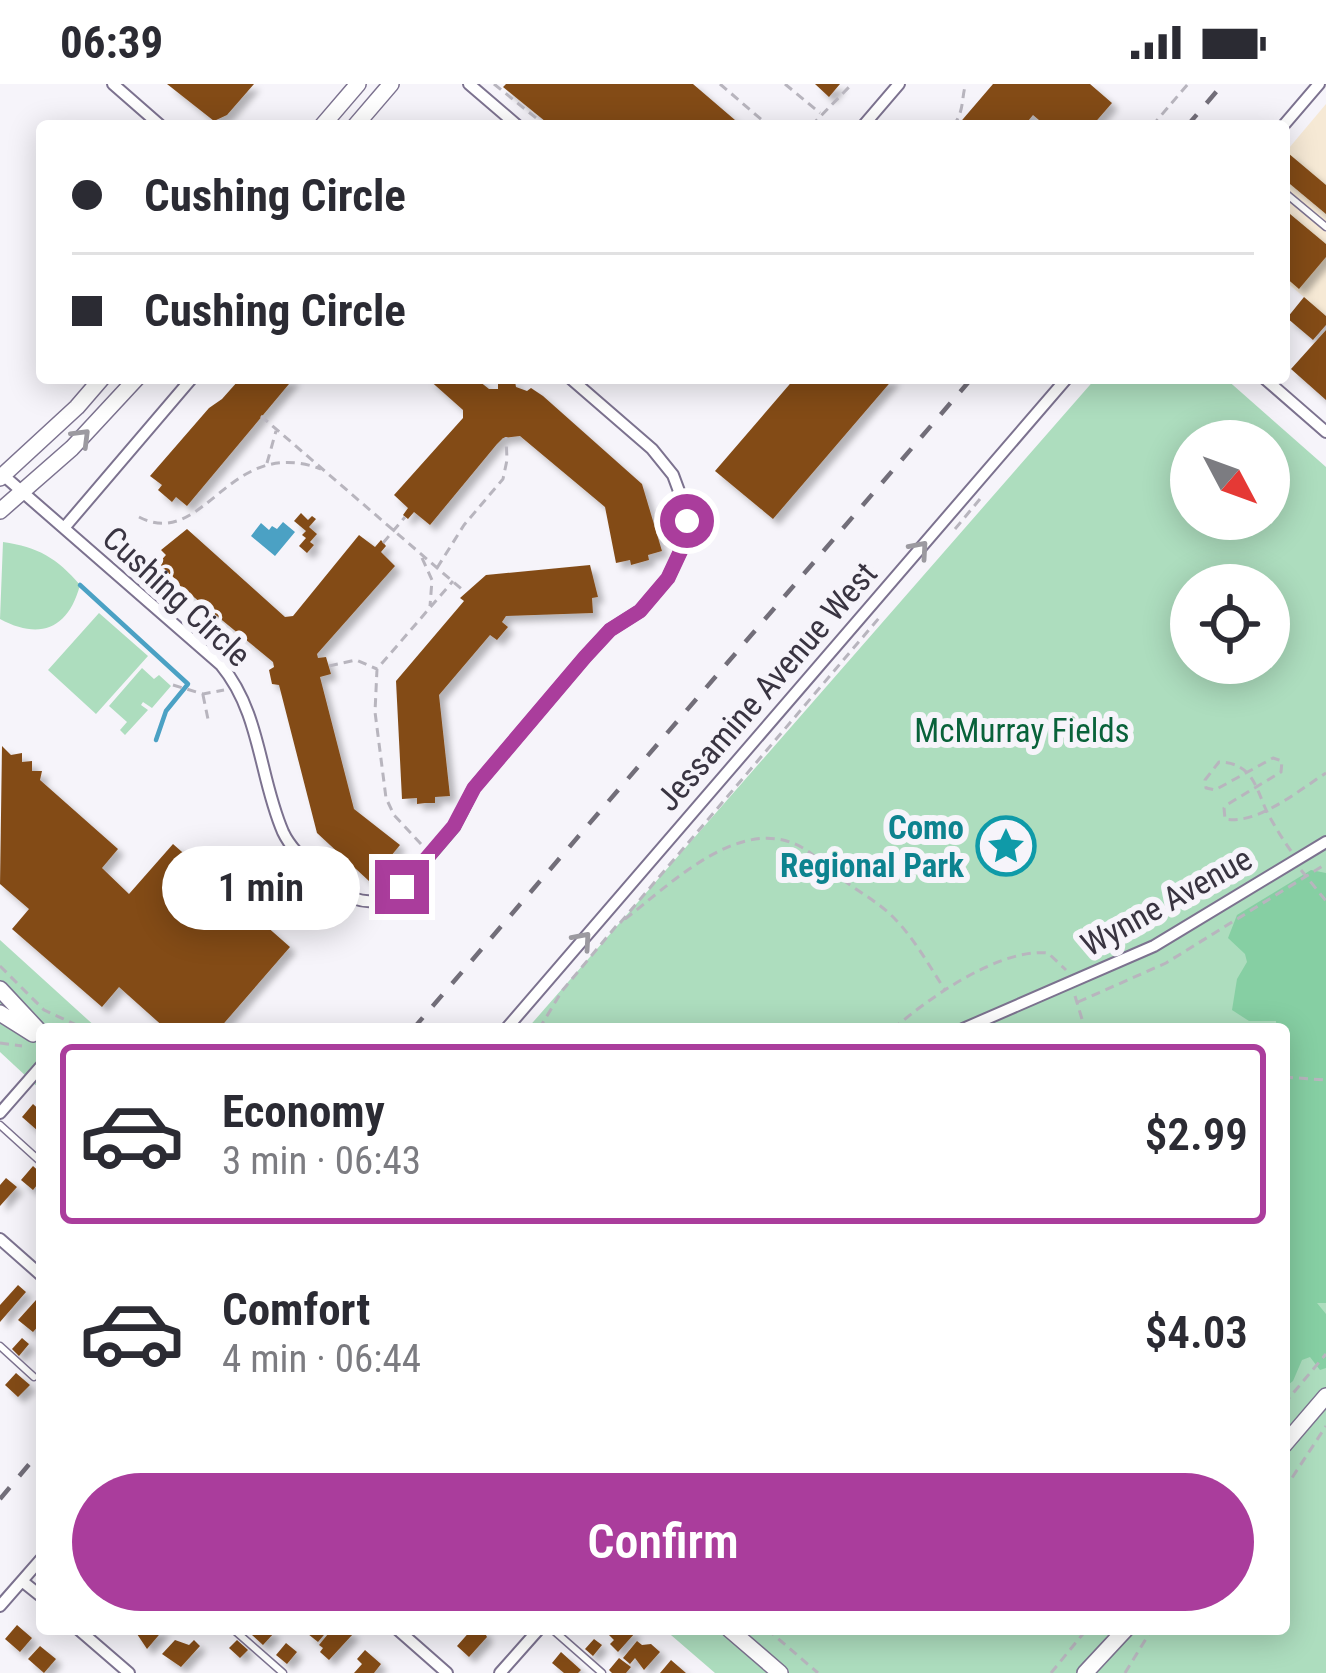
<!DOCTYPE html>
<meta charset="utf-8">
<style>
body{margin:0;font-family:"Roboto Condensed",sans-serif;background:#f2f2f3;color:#2b2b33;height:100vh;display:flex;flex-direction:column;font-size:45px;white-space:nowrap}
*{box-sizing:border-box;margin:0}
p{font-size:39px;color:#7c7c81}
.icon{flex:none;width:66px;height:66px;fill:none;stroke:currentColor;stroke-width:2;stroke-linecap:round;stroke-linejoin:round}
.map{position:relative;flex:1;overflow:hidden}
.details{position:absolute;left:36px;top:939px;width:1254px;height:612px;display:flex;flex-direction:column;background:#fff;border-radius:12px;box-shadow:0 6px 30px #0003}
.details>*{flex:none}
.top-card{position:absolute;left:36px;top:36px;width:1254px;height:264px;border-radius:12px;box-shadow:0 6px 30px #0003;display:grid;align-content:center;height:264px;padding:0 36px;background:#fff}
.needle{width:78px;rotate:131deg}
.fabs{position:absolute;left:1170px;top:336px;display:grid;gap:24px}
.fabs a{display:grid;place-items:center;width:120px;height:120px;border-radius:50%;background:#fff;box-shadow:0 6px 30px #0003;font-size:60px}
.end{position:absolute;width:54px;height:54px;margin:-27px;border:15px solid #aa3d9c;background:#fff;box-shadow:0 0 0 6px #fff}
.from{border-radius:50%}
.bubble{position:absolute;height:84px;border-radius:42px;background:#fff;box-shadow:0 6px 30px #0003;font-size:39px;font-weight:600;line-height:84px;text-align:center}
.top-card b{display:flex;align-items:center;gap:42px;height:114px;font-size:45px}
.top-card b+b{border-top:3px solid #e1e1e2}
.top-card i{width:30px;height:30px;background:#2b2b33}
ul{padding:21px 0 0;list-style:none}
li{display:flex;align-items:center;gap:36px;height:180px;margin:0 24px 18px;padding:0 12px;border:6px solid transparent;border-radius:12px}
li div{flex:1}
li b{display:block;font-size:45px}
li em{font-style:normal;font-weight:600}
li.selected{border-color:#aa3d9c}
li>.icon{width:108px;height:108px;stroke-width:1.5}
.action{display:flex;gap:24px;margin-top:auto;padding:24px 36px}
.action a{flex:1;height:138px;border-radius:72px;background:#aa3d9c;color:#fff;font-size:48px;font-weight:600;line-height:138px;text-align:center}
.status{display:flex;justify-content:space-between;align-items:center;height:84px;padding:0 60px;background:#fff;direction:ltr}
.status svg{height:33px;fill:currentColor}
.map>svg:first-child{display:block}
.industrial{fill:#f6e9d5}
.green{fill:#adddbe;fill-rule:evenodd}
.forest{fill:#86cfa3}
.water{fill:#4ba1c4}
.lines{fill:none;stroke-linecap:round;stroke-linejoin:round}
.stream{stroke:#4ba1c4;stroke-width:4.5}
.building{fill:#834c19;filter:url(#shadow)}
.lane-casing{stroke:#7c728f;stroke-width:9}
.street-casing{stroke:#7c728f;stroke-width:14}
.secondary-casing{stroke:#7c728f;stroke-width:18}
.path{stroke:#b8b5be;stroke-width:3;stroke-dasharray:9 6;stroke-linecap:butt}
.lane{stroke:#fff;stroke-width:6}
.street{stroke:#fff;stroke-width:10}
.secondary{stroke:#fff;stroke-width:15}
.rail{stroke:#726e79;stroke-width:4.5;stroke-dasharray:15 15;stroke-linecap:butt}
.oneway{stroke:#9c9aa0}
.route{stroke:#aa3d9c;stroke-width:15}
.labels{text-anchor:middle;stroke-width:12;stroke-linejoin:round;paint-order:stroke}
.street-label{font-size:33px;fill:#393441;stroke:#f6f4fa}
.park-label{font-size:33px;fill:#09623a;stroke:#f6f4fa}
.culture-label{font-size:33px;font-weight:bold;fill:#0d838f;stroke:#f6f4fa;text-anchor:end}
</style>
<div class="status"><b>06:39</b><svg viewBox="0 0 49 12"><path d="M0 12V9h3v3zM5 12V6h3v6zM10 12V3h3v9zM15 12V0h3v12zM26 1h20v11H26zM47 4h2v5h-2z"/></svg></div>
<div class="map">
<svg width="1326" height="1589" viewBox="0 0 1326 1589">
<defs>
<filter id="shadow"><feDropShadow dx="6" dy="6" stdDeviation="3" flood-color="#0004"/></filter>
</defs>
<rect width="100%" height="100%" fill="#f6f4fa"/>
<path class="industrial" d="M1326,20v212l-42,-36v-126z"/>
<path class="green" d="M1096,294h129l101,89v1206h-611l-51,-44h620v-600h-757zM1191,357h78v78h-78zM1191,501h78v78h-78z
M3,458c35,5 54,16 77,43 -12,45 -41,55 -80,34z
M99,529l49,43 -52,58 -48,-44z
M142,584l12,11 5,-4 12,11 -19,22 -9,-6 -2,3 7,5 -23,25 -5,-5 7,-8 -18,-16z
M0,856l98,89h-56v62l-42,-39z"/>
<path class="forest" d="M1311,786l15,3v430h-9l9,11v54l-6,2 -10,-13 -8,3 -9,21 -9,7v-359h-7l-1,-8h-27l-17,-11 5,-31 10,-17 -2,-8 -17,-16 9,-23z"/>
<path class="water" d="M283,438l12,10 -20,24 -24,-20 10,-13 8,7 3,-4 5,3z"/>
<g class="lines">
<path class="stream" d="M80,501l108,99 -22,27 -10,29"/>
</g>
<path class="building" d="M167,0h87l-27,31 -13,6z
M506,0h187l49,42h-191l-48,-39z
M815,0h25l-11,13z
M993,0h97l22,19 -20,23h-46l-13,-11 -9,11h-67z
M1288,69l38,32v29l-42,-35v-21z
M1284,125l42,35v13l-27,32 -15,-13z
M1304,213l22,19v9l-13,15 -26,-22z
M1326,246v70l-35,-31z
M235,294h59l-107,128 -11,-9 -4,5 -14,-12 4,-5 -12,-9 59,-68 13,-9 16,-18z
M427,294h55l-3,3 10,8h9v-6l17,-2 1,6 11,4 4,-3 12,8 99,88 20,67 -14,4 1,5 -18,5 -1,-5 -14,3 -11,-56 -85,-71 -17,2 -6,6 -67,81 -16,-13 -6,7 -5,-4 5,-7 -14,-13 69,-77v-8z
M795,294h99l-121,141 -58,-48z
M301,429l7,7 4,-4 4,3 -7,8 8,7 -7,8 4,3 -7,8 -8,-7 7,-8 -4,-3 4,-4 -12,-10z
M187,445l98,88 8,-1 66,-81 16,12 6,-7 5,6 -5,6 14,14 -78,88 1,4 8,-1 5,17 -11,3 34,132 46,36 -9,11 4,4 -12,14 -5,-4 -9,11 -52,-48 -38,-148 -7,-1 -3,-14 5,-3 -1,-5 -117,-96 10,-11 -5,-5z
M590,481l8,32 -6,1 1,15 -87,3 -4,6 6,5 -11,13 -7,-5 -51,60 11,101 -15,1v6h-10l-8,1v-6l-15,1 -6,-118 68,-80 -4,-3 26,-23z
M2,662l9,9 11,-2v9l10,-1v10h10l-2,9 78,69 -16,19 27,26 44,-50 117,103 -71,82h-53l-47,-42 -17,20 -90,-78 17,-20 -29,-25z
M33,1020l9,8 -4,19 -16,-14z
M33,1082l9,8v5l-9,11 -12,-10z
M6,1094l11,9 -17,19v-21z
M18,1201l8,7 -26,30v-17z
M36,1216l6,5v17l-9,10 -15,-12z
M22,1254l7,6 -10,12 -7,-7z
M16,1289l14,12 -12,12 -13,-12z
M17,1541l15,13 -12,14 -15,-13z
M141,1545h23l-17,20 -10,-15z
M257,1545h12l5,4 -11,12 -11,-10z
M312,1545h17l-11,13 -10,-8z
M332,1545h15l6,5 -24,26 -9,-8 3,-4 -4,-3z
M472,1545h11l4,8 -18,20 -12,-11z
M613,1545h17l5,4 -17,19 -8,-8 4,-4 -6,-6z
M594,1555l8,6 -9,11 -8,-7z
M175,1556l14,5 5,-5 6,6 -19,21 -19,-13z
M237,1556l11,10 -8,8 -11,-10z
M637,1557l5,4 9,-1 9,8 -16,18 -9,-12 -5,6 -7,-6z
M286,1559l11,9 -10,12 -11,-9z
M40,1562l16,13 -12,14 -16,-14z
M365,1566l16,14 -7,9h-20l8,-9 -5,-5z
M561,1568l20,18 -3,3h-14l-12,-10z
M619,1574l12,9 -5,6h-14l-3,-3z
M671,1576l15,13h-26z"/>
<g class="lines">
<defs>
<path id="lane" d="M1284,108l42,35
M0,1041l42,38
M0,1262l34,31
M233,1545l50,44
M552,1545l50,44"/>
<path id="street" d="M113,0l48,42
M469,0l49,42
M863,42l36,-42
M1283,42l36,-42
M1264,294l62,54
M3,391l218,190c40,48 38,112 62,167 7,15 19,26 31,37 28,26 52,47 88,19l52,-61 20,-39 111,-131 25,-27 30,-19 28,-33 14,-30 4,-38 -13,-35 -21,-26 -82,-71
M64,444l128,-150
M506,945l561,-651
M963,945l191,-83 172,-104
M0,1029l42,-48
M0,1155l42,37
M22,1497l20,16
M0,1522l42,-48
M78,1545l51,44
M397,1545l50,44
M500,1589l39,-44"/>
<path id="secondary" d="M322,42l36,-42
M355,42l36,-42
M0,394l77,-71 25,-29
M0,427l72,-63 65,-70
M0,905l42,45
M0,929l33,21
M1284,1361l42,-49
M729,1545l51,44
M1085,1589l41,-44"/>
</defs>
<use href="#lane" class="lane-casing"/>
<use href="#street" class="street-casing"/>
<use href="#secondary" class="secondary-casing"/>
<path class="path" d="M494,0l52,42
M720,0l49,42
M785,0l35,29
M811,42l41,-42
M953,42c12,-15 8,-29 13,-42
M1152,42l36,-42
M261,332l204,176
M267,379l9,-32
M139,433c66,34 89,-83 182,-48
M955,445l25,-30
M383,459l22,-26
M422,474l10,22 -2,26
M437,484l27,-43 39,-46 4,-19 -1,-23
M329,582l27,-6 21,9
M173,601l30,9 21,-4
M203,611l6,29
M421,760l-27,-29 -8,-17 -11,-86 2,-43 76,-88
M1291,767c-8,-11 -15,-23 -22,-35 -13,-25 -14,-53 -50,-54l-14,18 1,8 9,2 58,-32 9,3 -1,11 -53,32 -4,4 1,11c33,6 74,-29 101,-46
M1301,786l25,31
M625,835c45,-34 116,-107 178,-71 13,8 24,20 36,29 17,13 36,23 52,38 22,21 37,49 54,75
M620,839l259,-305
M0,882l44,44 41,19
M1075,912l10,33
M1078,918l88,-39 160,-99
M539,945l23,-38 55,-66
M893,945c36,-31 106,-81 155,-76l18,17
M0,959l22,3
M1284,993l42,3
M1284,1320l42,-50
M1284,1406l42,-64
M767,1545l51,44
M1051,1589l36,-44
M1125,1589l27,-44"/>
<use href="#lane" class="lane"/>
<use href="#street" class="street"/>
<use href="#secondary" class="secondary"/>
<path class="rail" d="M1187,42l36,-42
M413,945l559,-651
M0,1415l42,-50"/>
</g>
<defs><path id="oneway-chevron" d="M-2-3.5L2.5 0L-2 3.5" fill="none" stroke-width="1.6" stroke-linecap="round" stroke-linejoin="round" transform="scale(3)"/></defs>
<g class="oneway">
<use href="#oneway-chevron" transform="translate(82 353) rotate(-45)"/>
<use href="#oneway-chevron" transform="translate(920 465) rotate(-49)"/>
<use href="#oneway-chevron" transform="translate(583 856) rotate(-49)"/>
</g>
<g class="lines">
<path class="route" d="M402,803l52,-61 20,-38 111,-131 25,-27 30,-19 28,-33 14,-30 5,-27"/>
</g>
<defs>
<symbol id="sight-ring" viewBox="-11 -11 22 22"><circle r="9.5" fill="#f6f4fa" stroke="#0f9aa8" stroke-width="1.5"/><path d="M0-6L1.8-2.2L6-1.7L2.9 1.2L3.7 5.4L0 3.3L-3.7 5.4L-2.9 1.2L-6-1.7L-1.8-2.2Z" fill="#0f9aa8"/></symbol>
</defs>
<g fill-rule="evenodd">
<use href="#sight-ring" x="973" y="729" width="66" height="66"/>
</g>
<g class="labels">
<g class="street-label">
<text transform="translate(177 512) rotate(43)" y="12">Cushing Circle</text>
<text transform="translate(766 602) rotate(-49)" y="12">Jessamine Avenue West</text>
<text transform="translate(1166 817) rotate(-29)" y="12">Wynne Avenue</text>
</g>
<g class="park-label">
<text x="1022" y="658">McMurray Fields</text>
</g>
<g class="culture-label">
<text x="964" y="755">Como<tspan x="964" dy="38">Regional Park</tspan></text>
</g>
</g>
</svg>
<div class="fabs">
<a><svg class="needle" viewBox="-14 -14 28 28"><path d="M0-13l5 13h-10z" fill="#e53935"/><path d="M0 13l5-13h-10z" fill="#7c7c81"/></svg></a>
<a><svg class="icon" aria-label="locate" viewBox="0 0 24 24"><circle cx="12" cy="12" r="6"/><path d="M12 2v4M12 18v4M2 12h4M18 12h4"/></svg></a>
</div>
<i class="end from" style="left:687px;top:437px"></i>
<i class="end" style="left:402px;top:803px"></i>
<div class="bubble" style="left:162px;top:762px;width:198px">1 min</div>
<div class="top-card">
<b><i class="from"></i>Cushing Circle</b>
<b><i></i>Cushing Circle</b>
</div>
<section class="details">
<ul>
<li class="selected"><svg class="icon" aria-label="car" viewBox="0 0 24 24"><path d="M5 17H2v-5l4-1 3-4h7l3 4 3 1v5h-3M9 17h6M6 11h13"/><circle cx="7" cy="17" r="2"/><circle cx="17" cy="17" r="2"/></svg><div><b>Economy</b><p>3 min · 06:43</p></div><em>$2.99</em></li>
<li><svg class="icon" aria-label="car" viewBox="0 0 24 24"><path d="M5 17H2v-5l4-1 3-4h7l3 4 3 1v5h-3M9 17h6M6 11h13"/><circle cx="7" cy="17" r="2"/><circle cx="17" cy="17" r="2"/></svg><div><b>Comfort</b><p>4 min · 06:44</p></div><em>$4.03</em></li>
</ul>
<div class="action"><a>Confirm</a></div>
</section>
</div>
